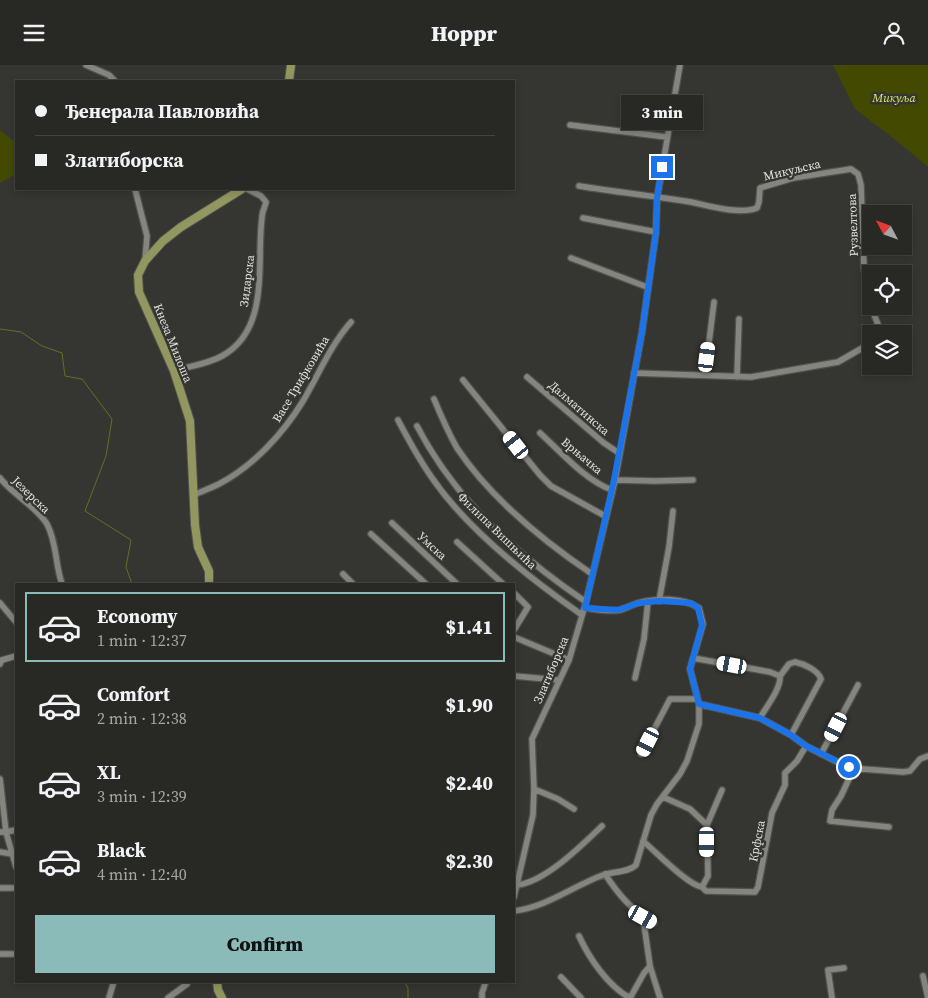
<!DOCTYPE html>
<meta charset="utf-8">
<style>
body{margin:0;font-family:"Source Serif 4",serif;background:#30302d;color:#f1f3f6;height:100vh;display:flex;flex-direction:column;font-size:19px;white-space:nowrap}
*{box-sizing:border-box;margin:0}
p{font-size:16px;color:#a5a6a7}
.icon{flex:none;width:28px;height:28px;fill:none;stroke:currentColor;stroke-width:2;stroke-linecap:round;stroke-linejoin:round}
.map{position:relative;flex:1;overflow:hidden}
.side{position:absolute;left:15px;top:518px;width:500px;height:400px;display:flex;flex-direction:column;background:#282825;border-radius:0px;box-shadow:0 2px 8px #0003,0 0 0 1px #444442}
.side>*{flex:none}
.hud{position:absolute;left:15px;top:15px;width:500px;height:110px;border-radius:0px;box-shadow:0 2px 8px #0003,0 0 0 1px #444442;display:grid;align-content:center;height:110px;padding:0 20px;background:#282825}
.needle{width:32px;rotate:311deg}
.tools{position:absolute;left:862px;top:140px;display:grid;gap:10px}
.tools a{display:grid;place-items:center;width:50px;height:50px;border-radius:0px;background:#282825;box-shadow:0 2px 8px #0003,0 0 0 1px #444442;font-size:25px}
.end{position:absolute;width:22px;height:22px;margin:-11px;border:6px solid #1a73e8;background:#fff;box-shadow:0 0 0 2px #fff}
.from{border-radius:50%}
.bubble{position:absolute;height:35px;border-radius:0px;background:#282825;box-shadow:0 2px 8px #0003,0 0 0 1px #444442;font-size:16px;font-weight:800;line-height:35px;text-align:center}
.car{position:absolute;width:15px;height:30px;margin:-15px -8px;border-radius:6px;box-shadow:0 0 4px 1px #0007;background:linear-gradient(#fff 24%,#345 0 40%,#fff 0 76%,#345 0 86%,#fff 0)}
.hud b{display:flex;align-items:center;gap:18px;height:48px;font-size:19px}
.hud b+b{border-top:1px solid #444442}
.hud i{width:12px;height:12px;background:#f1f3f6}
ul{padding:9px 0 0;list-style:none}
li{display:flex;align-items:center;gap:15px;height:70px;margin:0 10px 8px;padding:0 10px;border:2px solid transparent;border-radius:0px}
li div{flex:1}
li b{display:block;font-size:19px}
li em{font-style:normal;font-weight:800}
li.active{border-color:#8bbbb9}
li>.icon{width:45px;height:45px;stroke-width:1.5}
.primary-button{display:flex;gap:10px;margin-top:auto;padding:10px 20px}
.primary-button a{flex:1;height:58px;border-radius:0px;background:#8bbbb9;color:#111;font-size:20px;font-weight:800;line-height:58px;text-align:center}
header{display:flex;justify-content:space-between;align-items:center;height:65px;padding:0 20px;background:#282825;font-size:22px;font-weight:800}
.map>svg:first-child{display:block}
.green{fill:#434a00}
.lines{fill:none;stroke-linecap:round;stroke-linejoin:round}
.stream{stroke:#666e23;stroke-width:1}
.street-casing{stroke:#51514d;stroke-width:8}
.secondary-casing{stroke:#51514d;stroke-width:10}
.street{stroke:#84857f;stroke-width:5.5}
.secondary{stroke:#92975f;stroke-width:8}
.route{stroke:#1a73e8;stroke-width:6}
.labels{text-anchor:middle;stroke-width:5;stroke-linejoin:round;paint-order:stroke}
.park-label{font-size:12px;font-style:italic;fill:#d9e869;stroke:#353631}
.street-label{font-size:12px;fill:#e5e5e2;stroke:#353631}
</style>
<header><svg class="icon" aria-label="menu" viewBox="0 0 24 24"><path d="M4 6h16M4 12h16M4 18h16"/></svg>Hoppr<svg class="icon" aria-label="person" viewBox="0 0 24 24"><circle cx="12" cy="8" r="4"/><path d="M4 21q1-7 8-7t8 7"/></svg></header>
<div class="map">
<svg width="928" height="933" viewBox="0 0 928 933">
<rect width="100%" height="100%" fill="#353631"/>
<path class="green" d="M833,0h95v102l-31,-26 -42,-32z
M0,65l16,13v31l-16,9z"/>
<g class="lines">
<path class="stream" d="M0,264l21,3 21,14 20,7 3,23 17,3 30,40 -6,37 -21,55 46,29 -5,27 6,17
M404,916l4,7v10"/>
<defs>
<path id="street" d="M86,0l23,10 6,6
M570,60l97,12
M579,121c37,6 75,10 112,16 18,4 48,13 66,6l2,-6 1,-14 33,-10 58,-9 7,5 3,11 3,83 6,37 12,29
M135,124l12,47 -2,25
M583,153l73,14
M571,193l76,29
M174,306c16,-5 34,-7 48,-15 49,-27 34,-94 40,-139 0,-5 3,-10 4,-15l-5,-6 -14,-7
M634,308l117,4 87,-15 33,-19
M705,310l9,-73
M527,312l77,66 15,10
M737,312l2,-58
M463,315l77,95 11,11 54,30
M434,334c7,17 14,33 23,49 34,51 85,92 135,126
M398,355c11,21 23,43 37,62 36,51 97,98 147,133
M417,361c39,75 100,129 169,176
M540,368c22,20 45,47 72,57
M0,413c13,17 36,28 47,46 10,19 8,40 15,60
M615,415l40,1 38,-1
M194,430c8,-4 17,-7 25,-11 34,-18 64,-50 84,-83 16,-27 27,-55 48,-79
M392,458l65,61
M371,469l55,50
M457,477l46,42
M343,509l10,10
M514,528l14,14 -14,23
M659,536l10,-54 4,-36
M0,538l16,19
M514,572l55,23
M693,593l77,14 10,4
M0,599l2,-4 14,-4
M514,611l44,4
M780,611l9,-12 6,-2c9,2 23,8 26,17l-30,56
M635,613l9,-39 4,-38
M699,639l61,14 31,17 15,11 43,22 54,4 7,-1 10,-12 8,-3
M760,653c6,-11 21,-29 20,-42
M641,689l29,-55h27
M821,689l37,-69
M854,703l-13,28 -9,14 -2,11 59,6
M0,714l6,53 10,35
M534,724l24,10 16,10
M663,732l27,12 17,16
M0,767h6l10,-2
M643,776c13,11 45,44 59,46l4,4 49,1 3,-5 14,-74 13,-28v-12l12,-12 9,-15
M0,787l12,2
M605,809c13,20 27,37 49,49
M518,820c28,-4 63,-39 84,-59
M702,822l6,-11 -1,-51 15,-35
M0,823h16
M514,832l19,-82 1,-26 -2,-50 37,-79 17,-58 29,-122 27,-148 14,-100 1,-34 23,-133
M514,846c33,-4 59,-25 89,-36 10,-4 25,-2 33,-10l15,-50 6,-11 23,-30 7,-13 12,-37v-20l-9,-35 13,-45 -4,-16c-16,-11 -43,-10 -61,-5 -6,2 -12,5 -18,7 -11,2 -25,-1 -35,-2
M643,852l7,49 10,32
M579,871c10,22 29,50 51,62
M0,889h16
M923,911l5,22
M561,912l20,21
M109,933l5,-17
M168,933l19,-14
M482,933v-5l4,-12
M630,933l14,-25 6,-7
M832,933l-4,-28 16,-2"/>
<path id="secondary" d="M289,16l2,-16
M209,519v-13l-11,-24 -3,-22 -5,-104 -16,-50 -35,-79 -1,-17 7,-14 18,-20 18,-14 61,-38
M217,916l1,9 4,8"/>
</defs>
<use href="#street" class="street-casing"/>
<use href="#secondary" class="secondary-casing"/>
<use href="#street" class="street"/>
<use href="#secondary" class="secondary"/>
</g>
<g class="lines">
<path class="route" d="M662,102l-5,31 -1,34 -14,100 -28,148 -29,128 33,2 21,-7 20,-2 32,2 7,5 4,17 -12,44 9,35 61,14 31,17 15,11 43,21"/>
</g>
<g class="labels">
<g class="park-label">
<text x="894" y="37">Микуља</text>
</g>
<g class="street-label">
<text transform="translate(792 105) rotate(-13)" y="4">Микуљска</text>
<text transform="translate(853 160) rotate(-92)" y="4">Рузвелтова</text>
<text transform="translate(247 216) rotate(-83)" y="4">Зидарска</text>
<text transform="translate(173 278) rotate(68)" y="4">Кнеза Милоша</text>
<text transform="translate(301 314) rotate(-59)" y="4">Васе Трифковића</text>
<text transform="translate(579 343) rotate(41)" y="4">Далматинска</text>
<text transform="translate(582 391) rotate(40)" y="4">Врњачка</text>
<text transform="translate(31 430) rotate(44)" y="4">Језерска</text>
<text transform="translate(497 466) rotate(44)" y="4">Филипа Вишњића</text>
<text transform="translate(432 481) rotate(43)" y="4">Умска</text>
<text transform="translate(551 605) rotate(-67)" y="4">Златиборска</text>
<text transform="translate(757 776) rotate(-79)" y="4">Крфска</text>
</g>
</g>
</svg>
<div class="tools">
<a><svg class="needle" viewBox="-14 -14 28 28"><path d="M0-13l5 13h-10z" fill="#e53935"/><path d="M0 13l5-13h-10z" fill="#a5a6a7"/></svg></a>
<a><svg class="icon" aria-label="locate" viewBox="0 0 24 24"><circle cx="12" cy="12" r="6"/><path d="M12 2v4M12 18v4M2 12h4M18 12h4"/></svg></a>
<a><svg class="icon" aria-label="layers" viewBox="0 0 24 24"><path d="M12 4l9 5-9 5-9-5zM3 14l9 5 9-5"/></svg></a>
</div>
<i class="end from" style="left:849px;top:702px"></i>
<i class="end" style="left:662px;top:102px"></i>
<div class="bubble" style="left:621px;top:30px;width:82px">3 min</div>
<i class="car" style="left:707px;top:292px;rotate:7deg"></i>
<i class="car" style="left:516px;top:380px;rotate:322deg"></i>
<i class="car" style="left:732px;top:600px;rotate:280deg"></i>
<i class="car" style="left:836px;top:662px;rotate:207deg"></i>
<i class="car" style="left:648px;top:677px;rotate:207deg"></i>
<i class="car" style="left:707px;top:777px;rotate:180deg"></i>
<i class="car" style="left:643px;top:852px;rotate:119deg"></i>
<div class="hud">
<b><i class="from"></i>Ђенерала Павловића</b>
<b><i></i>Златиборска</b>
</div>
<section class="side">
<ul>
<li class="active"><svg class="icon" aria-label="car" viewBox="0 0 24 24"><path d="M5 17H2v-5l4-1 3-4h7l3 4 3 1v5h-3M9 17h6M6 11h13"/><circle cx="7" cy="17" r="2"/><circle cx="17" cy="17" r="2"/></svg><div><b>Economy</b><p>1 min · 12:37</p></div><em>$1.41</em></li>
<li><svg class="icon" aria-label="car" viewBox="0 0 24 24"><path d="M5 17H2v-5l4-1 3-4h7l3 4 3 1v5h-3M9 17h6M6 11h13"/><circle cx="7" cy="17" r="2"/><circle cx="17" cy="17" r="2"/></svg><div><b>Comfort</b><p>2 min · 12:38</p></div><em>$1.90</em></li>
<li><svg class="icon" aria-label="car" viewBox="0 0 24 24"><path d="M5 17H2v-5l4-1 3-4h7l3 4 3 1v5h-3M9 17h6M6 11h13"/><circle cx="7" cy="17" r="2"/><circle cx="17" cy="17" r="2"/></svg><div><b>XL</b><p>3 min · 12:39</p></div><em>$2.40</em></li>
<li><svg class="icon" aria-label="car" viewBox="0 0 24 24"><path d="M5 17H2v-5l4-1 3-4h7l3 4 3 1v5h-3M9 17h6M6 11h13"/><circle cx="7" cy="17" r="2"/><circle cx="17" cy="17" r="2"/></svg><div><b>Black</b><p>4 min · 12:40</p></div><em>$2.30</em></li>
</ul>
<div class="primary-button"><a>Confirm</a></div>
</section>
</div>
